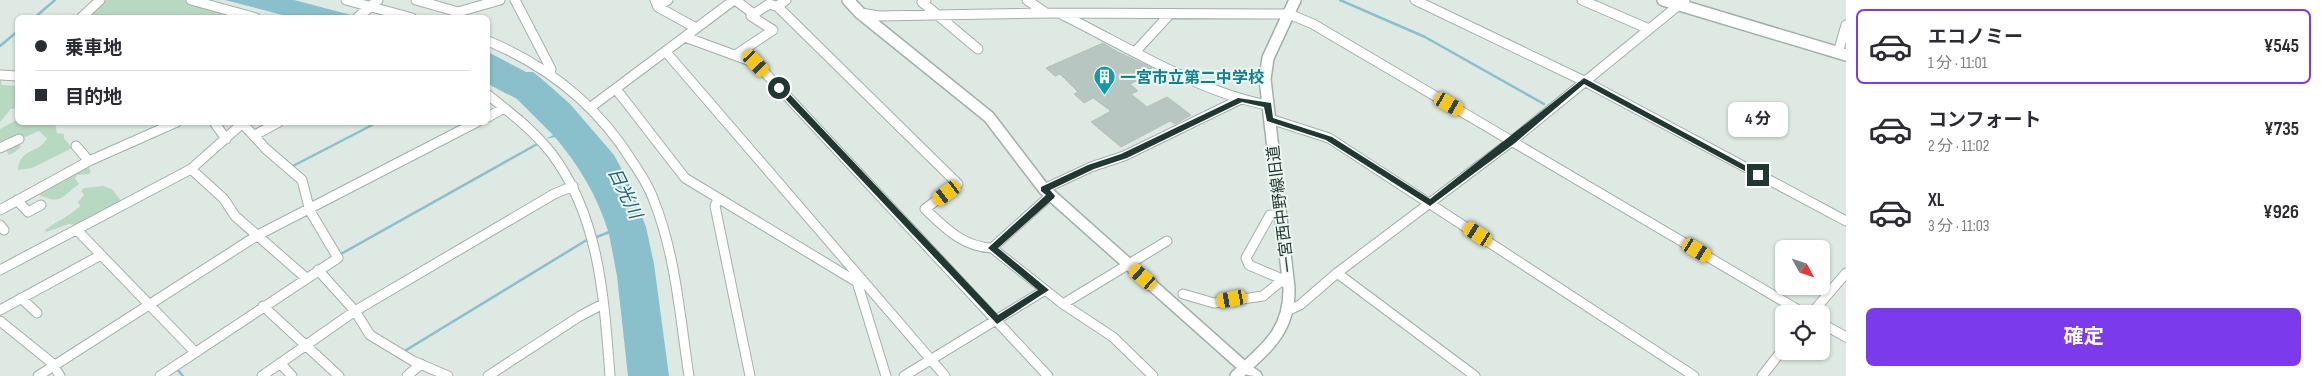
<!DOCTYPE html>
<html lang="ja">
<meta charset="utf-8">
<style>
body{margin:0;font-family:"Sofia Sans Condensed","Noto Sans JP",sans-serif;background:#f2f2f3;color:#2b2b33;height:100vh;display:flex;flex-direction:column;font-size:19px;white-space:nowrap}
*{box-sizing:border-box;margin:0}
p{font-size:16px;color:#7c7c81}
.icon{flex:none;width:28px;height:28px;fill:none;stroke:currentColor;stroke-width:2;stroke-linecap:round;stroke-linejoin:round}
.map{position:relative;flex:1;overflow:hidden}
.details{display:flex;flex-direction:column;background:#fff;width:475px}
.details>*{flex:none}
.guide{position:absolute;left:15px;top:15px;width:475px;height:110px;border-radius:8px;box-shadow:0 1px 4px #0004;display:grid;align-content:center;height:110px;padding:0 20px;background:#fff}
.needle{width:32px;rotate:130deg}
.controls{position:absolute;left:1775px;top:240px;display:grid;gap:10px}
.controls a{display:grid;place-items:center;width:55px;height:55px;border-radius:8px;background:#fff;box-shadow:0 1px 4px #0004;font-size:25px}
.end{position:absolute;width:22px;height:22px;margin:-11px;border:6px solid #213732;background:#fff;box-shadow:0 0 0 2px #fff}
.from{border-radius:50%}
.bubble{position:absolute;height:35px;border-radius:8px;background:#fff;box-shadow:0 1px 4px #0004;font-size:16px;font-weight:700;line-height:35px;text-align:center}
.car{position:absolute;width:15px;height:30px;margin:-15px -8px;border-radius:6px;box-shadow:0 0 4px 1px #0007;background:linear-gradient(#f5c518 24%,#345 0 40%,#f5c518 0 76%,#345 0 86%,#f5c518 0)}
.guide b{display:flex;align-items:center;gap:18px;height:48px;font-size:19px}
.guide b+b{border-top:1px solid #e1e1e2}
.guide i{width:12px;height:12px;background:#2b2b33}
ul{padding:9px 0 0;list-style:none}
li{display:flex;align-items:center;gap:15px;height:75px;margin:0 10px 8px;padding:0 10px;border:2px solid transparent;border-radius:8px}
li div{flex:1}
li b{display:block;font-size:19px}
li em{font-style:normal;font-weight:700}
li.current{border-color:#7c3aed}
li>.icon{width:45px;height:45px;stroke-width:1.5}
.primary-button{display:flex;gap:10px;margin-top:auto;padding:10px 20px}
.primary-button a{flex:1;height:58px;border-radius:8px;background:#7c3aed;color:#fff;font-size:20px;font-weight:700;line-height:58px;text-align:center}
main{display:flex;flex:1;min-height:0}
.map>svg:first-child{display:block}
.green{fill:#b8d9c1}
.water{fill:#89c0cc}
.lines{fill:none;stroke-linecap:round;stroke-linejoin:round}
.stream{stroke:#89c0cc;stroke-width:2.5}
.building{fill:#b7c6c0;stroke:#b1c2bb}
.minor-casing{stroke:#a2b0ab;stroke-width:11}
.tertiary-casing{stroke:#a2b0ab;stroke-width:14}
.secondary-casing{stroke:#9eb4ac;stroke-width:3}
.minor{stroke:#fff;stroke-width:9}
.tertiary{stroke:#fff;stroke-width:11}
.secondary{fill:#fff;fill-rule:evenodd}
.route{fill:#213732}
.labels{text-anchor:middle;stroke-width:4;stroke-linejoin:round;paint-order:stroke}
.culture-label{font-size:16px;font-weight:bold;fill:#0d838f;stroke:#eef6f2;text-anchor:start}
.street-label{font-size:16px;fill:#213732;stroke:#eef6f2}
.water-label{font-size:18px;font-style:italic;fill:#1f616f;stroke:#eef6f2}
</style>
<main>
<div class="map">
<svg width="1846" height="376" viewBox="0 0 1846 376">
<rect width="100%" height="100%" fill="#dee9e4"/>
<path class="green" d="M101,0h83l62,18h-164z
M0,78l2,7 16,1 -1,22 -6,1 -11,13z
M17,120l1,2 37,1 2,10 7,1v4l8,10 -40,20 -14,2c2,-22 19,-16 29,-31l-8,-8 -16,7 -5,6 3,2c-4,5 -6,6 -12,9l-3,-6 -6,2v-22z
M88,165l3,7 -2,2 -12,1 -2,3 4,6c-18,13 -17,21 -40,11l-14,8 -3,-3z
M103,186l9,3 10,13 -43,23 -10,-1 -23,8 -1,-2c12,-9 25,-14 35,-24l-2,-4 6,-7 -3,-4 3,-3z"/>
<path class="water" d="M225,0h69l65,17h-69z
M488,52l38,20h7l10,8 27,24 44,51 14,26 18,46 8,37 15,112h-41l-11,-100 -8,-42 -10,3v-2l9,-4c-11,-36 -29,-65 -53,-94l-9,2 7,-4 -36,-36 -29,-15z"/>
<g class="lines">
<path class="stream" d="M1340,0l85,37 119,67
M34,18l21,-18
M0,46l18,-15
M291,167l87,-45
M339,255l200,-112
M403,352l182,-111 17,-6
M176,368l7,8"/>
</g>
<path class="building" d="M1103,43l13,8 36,17 -8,4 3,2 -8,3 1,2 -10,5 8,7 -7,3 16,13 20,-10 24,18 -16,9 -5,-3 -49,26 -30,-25 20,-11 -18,-13 -9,5 -10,-9 4,-2 -18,-18 -5,2 -9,-8z"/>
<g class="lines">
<defs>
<path id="minor" d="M191,0l65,18
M346,0l66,18
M416,0l42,12 42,-12
M515,0l36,69 -1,5
M655,0l3,7 38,21
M735,0l19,14
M786,0l-7,5v3l179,176 -33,25c20,19 38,38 67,39l59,-53
M926,0l-4,2 56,47
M1027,0l19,13
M1415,0l169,81 262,140
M1582,0l67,29
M658,6l10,-6
M861,13l18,3 168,-3 242,1 24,10 492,290
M1063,15c63,31 137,78 205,90
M81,18l19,-18
M357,18l21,-18
M685,37l71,26 292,313
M488,41c60,25 109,64 144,120 8,12 17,25 22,40 22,55 26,117 35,175
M1136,51l34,-37
M666,52l279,324
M1838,53l8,-28
M737,54l36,-24 -22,-14 18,-12 10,3
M0,75l18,1
M616,89l69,89 172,104 29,94
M488,95c23,18 46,36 64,59 48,64 52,145 58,222
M591,107l143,-107
M488,117l16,-9
M1270,119l59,19 365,238
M214,122l12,17
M255,135l24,-13
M76,146l13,15
M0,148l19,-9
M191,169l33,30 11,17 71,62
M1044,189l47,-22 33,-11 117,-57
M718,199l-3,7 35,170
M17,200l11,12 13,-7
M0,210l89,-49 88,-39
M0,225l4,5
M77,230l118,122
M992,248l71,56 50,33 40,39
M0,270l191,-101 53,-47
M318,270l37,41 15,24 43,26 35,15
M1337,273l138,103
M1183,294l31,9 49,-7 17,-14h9l-40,-17 -3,-7 24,-43 11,1
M21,298l16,15
M1063,304l104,-63
M263,306l76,70
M0,310l101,-55
M1289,310l11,-5 37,-32 175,-132 173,-141
M1811,314l35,-41
M0,321l52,42 8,13
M1821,323l25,14
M280,363l12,13
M38,376l220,-141 219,-113
M160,376l178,-118 -28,-47 -8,-31 -36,-31 -23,-25
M262,376l93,-65 199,-117 19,-8
M407,376l14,-12
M488,376l92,-60 23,-12
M904,376l141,-86
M1762,376l22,-28"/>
<path id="tertiary" d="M848,0l12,13 129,104 55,72 201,179
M1663,0l183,55
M1236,376c29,-27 54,-44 53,-88l-24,-209 3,-21 27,-58"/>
<path id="secondary" d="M1245,362l15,10 2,4c-10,0 -19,0 -24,-8l2,-4z"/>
</defs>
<use href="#minor" class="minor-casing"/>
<use href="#tertiary" class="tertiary-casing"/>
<use href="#secondary" class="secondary-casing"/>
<use href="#minor" class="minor"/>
<use href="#tertiary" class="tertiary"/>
<use href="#secondary" class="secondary"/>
</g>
<path class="route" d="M1584,78l179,97 -7,2 -172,-93 -69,59 -85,63 -104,-66 -59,-19 -3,-14 -22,-5 -115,56 -33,11 -44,21 5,6 -1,2 -56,50 51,42 -52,34 -222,-236 7,-2 216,229 40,-25 -50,-42 58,-53 -5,-4v-4l47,-22 33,-11 117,-56 33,5 2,15 59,19 98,62z"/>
<defs>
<symbol id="building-pin" viewBox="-11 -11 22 30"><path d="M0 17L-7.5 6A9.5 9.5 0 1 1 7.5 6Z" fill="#0f9aa8" stroke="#eef6f2"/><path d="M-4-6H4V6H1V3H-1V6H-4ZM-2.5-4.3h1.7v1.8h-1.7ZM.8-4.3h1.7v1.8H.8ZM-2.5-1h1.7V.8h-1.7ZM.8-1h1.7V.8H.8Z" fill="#fff"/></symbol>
</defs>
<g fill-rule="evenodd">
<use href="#building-pin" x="1092" y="64" width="25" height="34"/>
</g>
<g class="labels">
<g class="culture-label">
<text x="1120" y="83">一宮市立第二中学校</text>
</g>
<g class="street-label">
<text transform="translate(1280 209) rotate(-97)" y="6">一宮西中野線旧道</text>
</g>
<g class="water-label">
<text transform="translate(625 193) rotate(64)" y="6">日光川</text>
</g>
</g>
</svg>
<div class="controls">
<a><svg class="needle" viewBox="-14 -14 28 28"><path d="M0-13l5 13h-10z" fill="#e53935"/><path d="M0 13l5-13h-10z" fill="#7c7c81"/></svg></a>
<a><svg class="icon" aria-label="locate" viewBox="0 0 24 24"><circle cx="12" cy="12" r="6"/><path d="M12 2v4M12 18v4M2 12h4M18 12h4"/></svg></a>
</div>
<i class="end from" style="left:779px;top:88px"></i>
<i class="end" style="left:1758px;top:175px"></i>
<div class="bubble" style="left:1728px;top:102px;width:60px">4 分</div>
<i class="car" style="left:756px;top:63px;rotate:137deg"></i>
<i class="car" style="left:1449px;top:104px;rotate:120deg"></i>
<i class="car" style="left:947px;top:193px;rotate:233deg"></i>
<i class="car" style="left:1478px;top:234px;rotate:303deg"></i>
<i class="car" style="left:1697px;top:250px;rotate:121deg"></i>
<i class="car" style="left:1143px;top:277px;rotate:311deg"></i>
<i class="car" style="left:1232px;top:299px;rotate:260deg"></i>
<div class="guide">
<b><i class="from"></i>乗車地</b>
<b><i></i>目的地</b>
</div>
</div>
<section class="details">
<ul>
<li class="current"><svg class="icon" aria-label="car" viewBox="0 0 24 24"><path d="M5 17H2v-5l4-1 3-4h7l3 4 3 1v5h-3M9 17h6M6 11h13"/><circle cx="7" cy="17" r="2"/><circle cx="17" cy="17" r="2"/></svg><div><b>エコノミー</b><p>1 分 · 11:01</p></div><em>¥545</em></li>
<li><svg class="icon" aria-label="car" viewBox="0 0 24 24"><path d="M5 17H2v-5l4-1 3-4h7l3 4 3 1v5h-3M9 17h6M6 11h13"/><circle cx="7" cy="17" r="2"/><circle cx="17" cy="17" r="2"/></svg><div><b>コンフォート</b><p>2 分 · 11:02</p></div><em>¥735</em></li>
<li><svg class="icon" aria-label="car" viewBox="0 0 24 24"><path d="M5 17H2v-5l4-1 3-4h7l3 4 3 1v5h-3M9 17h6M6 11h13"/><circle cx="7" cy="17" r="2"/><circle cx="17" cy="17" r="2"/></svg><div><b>XL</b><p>3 分 · 11:03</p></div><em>¥926</em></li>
</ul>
<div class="primary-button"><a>確定</a></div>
</section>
</main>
